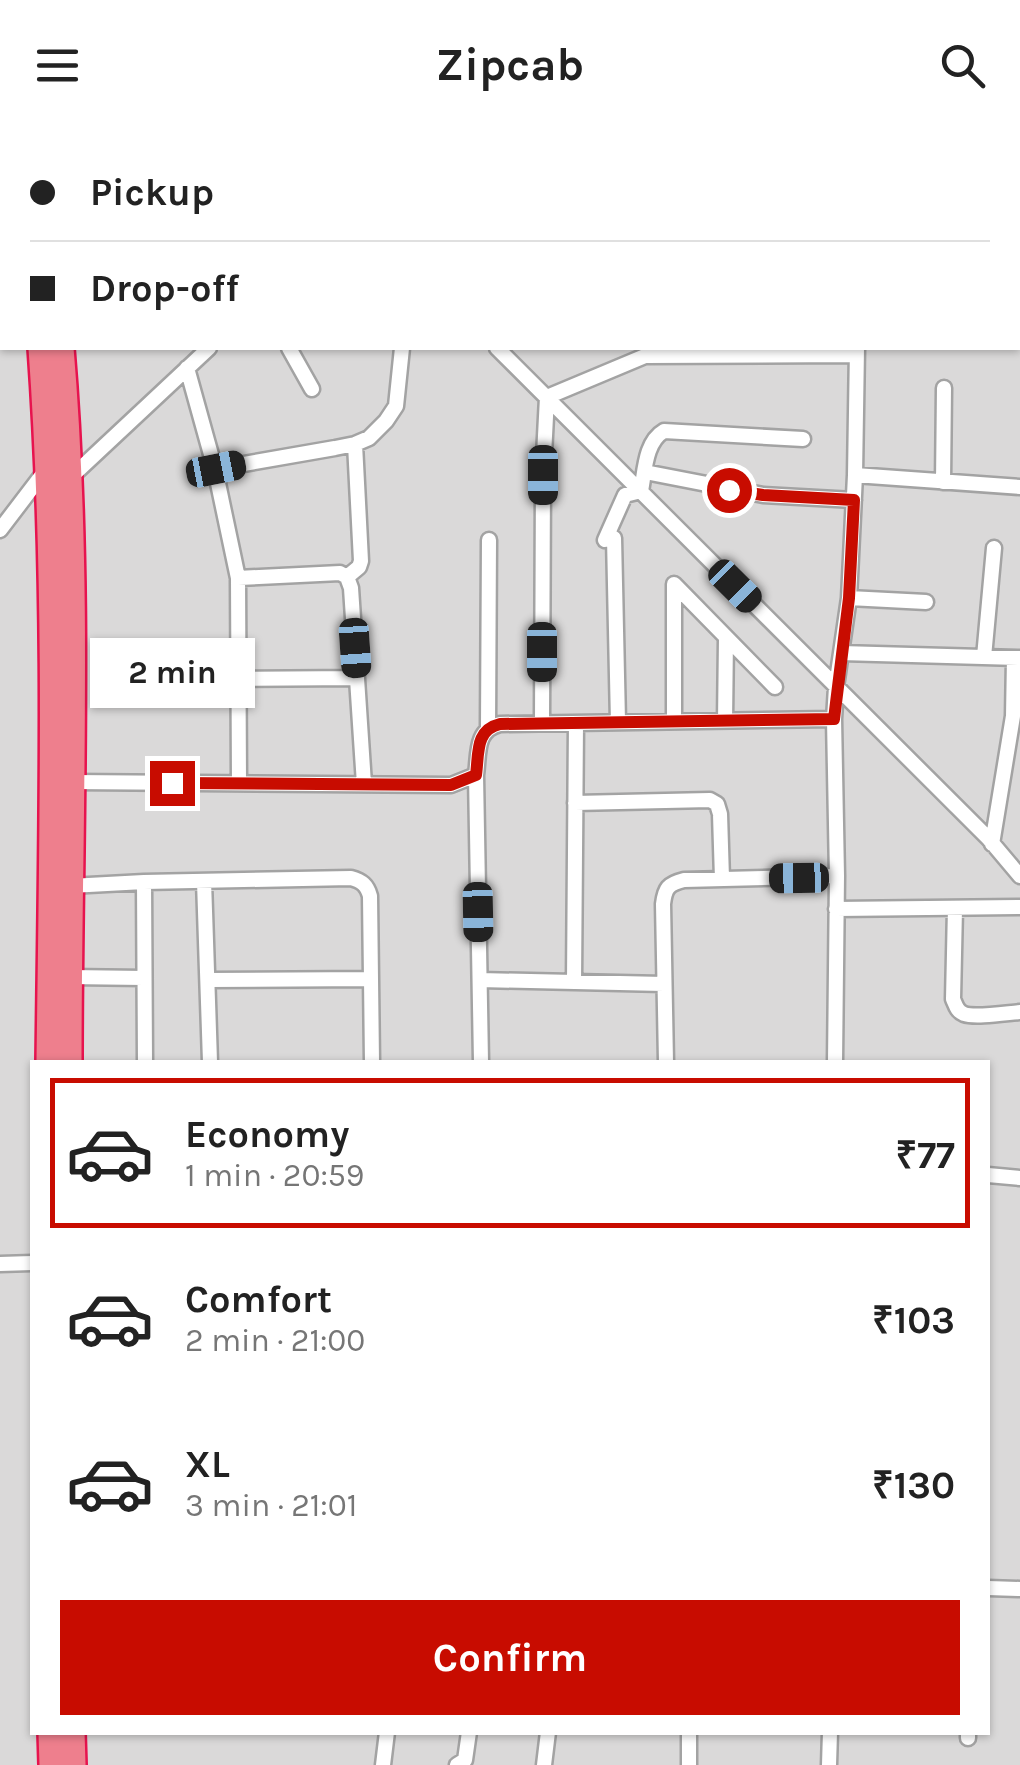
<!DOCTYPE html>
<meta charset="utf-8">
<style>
body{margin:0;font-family:Karla,sans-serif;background:#f2f2f2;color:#222;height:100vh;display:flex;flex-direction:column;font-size:38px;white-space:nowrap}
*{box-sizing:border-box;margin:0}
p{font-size:32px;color:#767676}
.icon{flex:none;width:55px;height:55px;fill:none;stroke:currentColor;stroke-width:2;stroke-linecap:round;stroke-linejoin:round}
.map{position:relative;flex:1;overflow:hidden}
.panel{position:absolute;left:30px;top:930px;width:960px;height:675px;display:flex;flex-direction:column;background:#fff;border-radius:0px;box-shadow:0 2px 8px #0004}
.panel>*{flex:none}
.banner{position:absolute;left:0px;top:0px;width:1020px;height:220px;box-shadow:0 2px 8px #0004;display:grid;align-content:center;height:220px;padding:0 30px;background:#fff}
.end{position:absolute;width:45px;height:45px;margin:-22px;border:12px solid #c80c00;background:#fff;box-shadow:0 0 0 5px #fff}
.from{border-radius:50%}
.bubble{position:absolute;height:70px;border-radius:0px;background:#fff;box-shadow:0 2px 8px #0004;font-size:32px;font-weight:700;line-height:70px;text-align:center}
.car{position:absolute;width:30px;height:60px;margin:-30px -15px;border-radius:12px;box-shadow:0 0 8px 2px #0007;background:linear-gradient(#222 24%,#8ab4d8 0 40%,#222 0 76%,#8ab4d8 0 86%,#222 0)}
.banner b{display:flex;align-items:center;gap:35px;height:95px;font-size:38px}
.banner b+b{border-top:2px solid #e0e0e0}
.banner i{width:25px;height:25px;background:#222}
ul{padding:18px 0 0;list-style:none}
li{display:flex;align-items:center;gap:30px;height:150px;margin:0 20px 15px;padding:0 10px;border:5px solid transparent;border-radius:0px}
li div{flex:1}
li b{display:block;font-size:38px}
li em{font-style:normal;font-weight:700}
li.current{border-color:#c80c00}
li>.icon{width:90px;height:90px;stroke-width:1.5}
.action{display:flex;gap:20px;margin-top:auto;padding:20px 30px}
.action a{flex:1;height:115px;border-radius:0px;background:#c80c00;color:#fff;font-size:40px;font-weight:700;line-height:115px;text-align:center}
header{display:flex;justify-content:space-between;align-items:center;height:130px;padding:0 30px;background:#fff;font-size:45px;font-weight:700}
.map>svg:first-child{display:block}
.residential{fill:#dad9d9;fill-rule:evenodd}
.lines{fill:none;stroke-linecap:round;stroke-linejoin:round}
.lane-casing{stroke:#a3a3a3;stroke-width:11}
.street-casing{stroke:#a3a3a3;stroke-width:19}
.highway-casing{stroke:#e7134e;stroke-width:30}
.lane{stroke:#fff;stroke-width:6}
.street{stroke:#fff;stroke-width:14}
.highway{stroke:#ee7f8d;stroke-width:25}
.route{stroke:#c80c00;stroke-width:12}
</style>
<header><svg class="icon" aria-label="menu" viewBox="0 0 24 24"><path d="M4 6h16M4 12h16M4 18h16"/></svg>Zipcab<svg class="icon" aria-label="search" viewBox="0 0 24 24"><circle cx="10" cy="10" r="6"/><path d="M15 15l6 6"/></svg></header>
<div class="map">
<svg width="1020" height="1635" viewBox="0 0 1020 1635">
<rect width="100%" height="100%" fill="#efebe0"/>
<path class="residential" d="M0,0h1020v1635h-1020zM2,2h1016v216h-1016zM32,932h956v670h-956z"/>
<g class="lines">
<defs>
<path id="lane" d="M0,81l2,-1
M0,130h2"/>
<path id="street" d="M282,0l2,2
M766,0l1,2
M859,0v2
M984,0v2
M0,43h2
M1018,115h2
M289,218l23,41
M497,218l491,490 32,38
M187,238l28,101 23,109 1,205
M215,339l120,-21 20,-4 14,-6 17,-17 10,-15 6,-58
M645,342l118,23 91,5
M855,345l165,12
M70,348l139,-130
M943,352l1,-94
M0,400l45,-59
M614,408l4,184
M605,410l20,-45 16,-4c4,-20 4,-49 23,-60l139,8
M347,447l12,-10 2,-6 -6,-117
M238,448l102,-5 7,4 4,11 13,196
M849,468l77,4
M841,523l179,5
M984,527l10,-109
M238,549l119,-1
M674,591v-137l101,103
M725,591l1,-83
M542,593l1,-248 4,-78 98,-41 211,-1
M488,597l1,-187
M476,645l5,287
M72,652l379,3 25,-10c3,-22 -1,-45 24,-51l334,-5
M575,673l135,-3 7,4 3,10 2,65
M992,714l21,-128 1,-58
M204,751l6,181
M144,752l1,180
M70,756l74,-4 207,-4c11,3 16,7 19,18l2,166
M955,778l-2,91c3,7 4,12 11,15 11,4 43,-1 56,-2
M836,779l184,-2
M69,847l75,1
M208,850l163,-1
M480,850l184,4
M574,852l2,-259
M666,932l-3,-158c2,-16 5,-20 21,-24l153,-4
M835,932l2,-186 -3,-157 2,-32 13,-89 6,-123 2,-127
M988,1045l32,3
M0,1134l32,-1
M988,1458l32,1
M689,1602v33
M968,1608v-6
M383,1635l4,-33
M457,1635l8,-5 4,-28
M544,1635l4,-33
M829,1635l1,-33"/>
<path id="highway" d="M3,0l1,2
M68,2l1,-2
M41,218c17,237 11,476 8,714
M61,218c20,237 8,476 8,714
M51,1602l1,33
M72,1602l1,33"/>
</defs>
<use href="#lane" class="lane-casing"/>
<use href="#street" class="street-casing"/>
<use href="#highway" class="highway-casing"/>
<use href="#lane" class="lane"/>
<use href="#street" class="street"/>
<use href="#highway" class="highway"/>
</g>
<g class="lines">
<path class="route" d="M172,653l279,2 25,-10c3,-22 -1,-45 24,-51l334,-5 15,-121 5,-98 -91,-5 -34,-5"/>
</g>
</svg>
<i class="end from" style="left:729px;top:360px"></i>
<i class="end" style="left:172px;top:653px"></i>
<div class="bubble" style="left:90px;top:508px;width:165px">2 min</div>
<i class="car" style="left:216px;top:339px;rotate:79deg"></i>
<i class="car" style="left:543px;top:345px;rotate:180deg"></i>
<i class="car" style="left:735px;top:456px;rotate:135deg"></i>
<i class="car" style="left:355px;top:518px;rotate:176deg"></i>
<i class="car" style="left:542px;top:522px;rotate:180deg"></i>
<i class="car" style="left:799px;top:748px;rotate:269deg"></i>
<i class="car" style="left:478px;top:782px;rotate:179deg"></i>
<div class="banner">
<b><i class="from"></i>Pickup</b>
<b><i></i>Drop-off</b>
</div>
<section class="panel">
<ul>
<li class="current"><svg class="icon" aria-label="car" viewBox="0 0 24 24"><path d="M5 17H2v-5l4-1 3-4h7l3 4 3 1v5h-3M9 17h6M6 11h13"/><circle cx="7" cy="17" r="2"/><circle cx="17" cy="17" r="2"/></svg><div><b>Economy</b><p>1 min · 20:59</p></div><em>₹77</em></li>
<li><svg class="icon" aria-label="car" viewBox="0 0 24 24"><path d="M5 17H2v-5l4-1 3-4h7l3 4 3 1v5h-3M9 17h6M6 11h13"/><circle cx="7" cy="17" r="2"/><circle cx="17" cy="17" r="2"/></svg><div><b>Comfort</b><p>2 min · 21:00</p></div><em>₹103</em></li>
<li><svg class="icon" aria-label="car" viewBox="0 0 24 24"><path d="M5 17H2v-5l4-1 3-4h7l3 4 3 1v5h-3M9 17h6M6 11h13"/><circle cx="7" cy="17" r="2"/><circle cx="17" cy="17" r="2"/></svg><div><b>XL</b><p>3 min · 21:01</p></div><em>₹130</em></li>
</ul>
<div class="action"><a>Confirm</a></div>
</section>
</div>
